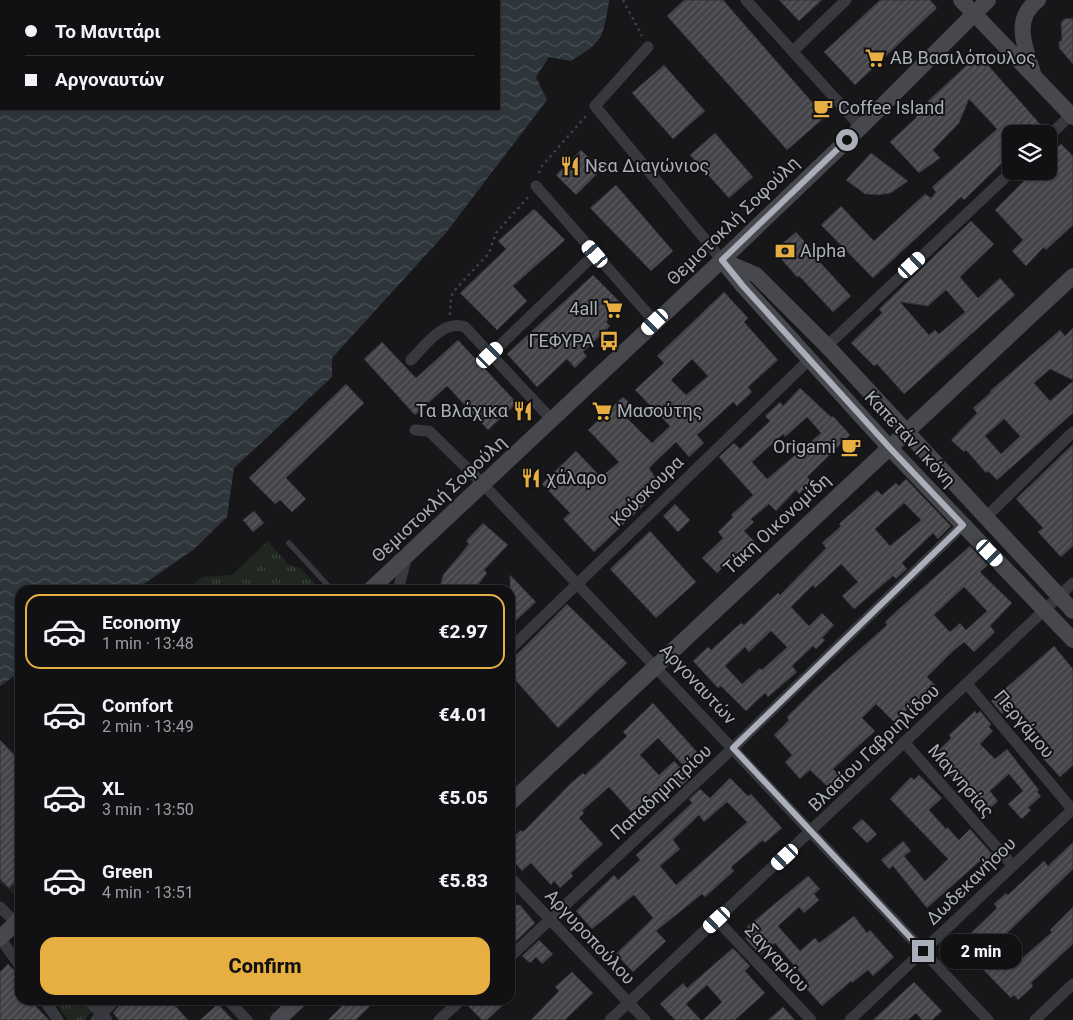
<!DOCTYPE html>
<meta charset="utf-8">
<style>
body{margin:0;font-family:Roboto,sans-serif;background:#1e1f21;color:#f1f3f6;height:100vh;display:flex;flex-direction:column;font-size:19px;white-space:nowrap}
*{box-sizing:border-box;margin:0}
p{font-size:16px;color:#9c9da0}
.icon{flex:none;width:28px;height:28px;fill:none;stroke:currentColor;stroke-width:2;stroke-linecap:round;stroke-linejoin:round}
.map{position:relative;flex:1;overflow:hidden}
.side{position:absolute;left:15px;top:585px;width:500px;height:420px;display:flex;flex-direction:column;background:#111113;border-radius:15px;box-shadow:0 1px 4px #0004,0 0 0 1px #303133}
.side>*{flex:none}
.top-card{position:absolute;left:0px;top:0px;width:500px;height:110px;box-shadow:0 1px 4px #0004,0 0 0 1px #303133;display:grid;align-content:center;height:110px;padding:0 25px;background:#111113}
.tools{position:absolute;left:1002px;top:125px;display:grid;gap:10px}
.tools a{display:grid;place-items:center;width:55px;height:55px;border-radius:10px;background:#111113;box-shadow:0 1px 4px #0004,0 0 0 1px #303133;font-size:25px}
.end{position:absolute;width:22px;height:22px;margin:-11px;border:6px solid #aaaeb8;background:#111;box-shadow:0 0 0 2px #111}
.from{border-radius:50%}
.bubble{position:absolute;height:35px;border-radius:15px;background:#111113;box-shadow:0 1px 4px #0004,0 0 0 1px #303133;font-size:16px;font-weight:800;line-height:35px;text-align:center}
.car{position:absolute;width:15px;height:30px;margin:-15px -8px;border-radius:6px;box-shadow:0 0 4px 1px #0007;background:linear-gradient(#fff 24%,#345 0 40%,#fff 0 76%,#345 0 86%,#fff 0)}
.top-card b{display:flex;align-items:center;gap:18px;height:48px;font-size:19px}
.top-card b+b{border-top:1px solid #303133}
.top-card i{width:12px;height:12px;background:#f1f3f6}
ul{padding:9px 0 0;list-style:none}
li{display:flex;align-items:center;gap:15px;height:75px;margin:0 10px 8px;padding:0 15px;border:2px solid transparent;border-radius:15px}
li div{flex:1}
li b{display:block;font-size:19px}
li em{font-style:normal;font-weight:800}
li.active{border-color:#e7af41}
li>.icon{width:45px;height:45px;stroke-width:1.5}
.primary-button{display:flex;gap:10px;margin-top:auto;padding:10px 25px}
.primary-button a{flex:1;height:58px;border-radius:15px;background:#e7af41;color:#111;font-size:20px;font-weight:800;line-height:58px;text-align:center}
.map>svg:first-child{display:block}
.built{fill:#232326}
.park{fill:url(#park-tufts)}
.water{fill:url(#water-waves);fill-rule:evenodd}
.building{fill:url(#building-hatch);stroke:#313135;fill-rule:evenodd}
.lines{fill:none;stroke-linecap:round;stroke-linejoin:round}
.path{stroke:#3e4045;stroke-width:2.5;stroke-dasharray:2.5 4;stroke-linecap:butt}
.lane{stroke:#38393e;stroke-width:5.5}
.street{stroke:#38393e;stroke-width:11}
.secondary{stroke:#46484d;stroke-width:16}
.route{stroke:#aaaeb8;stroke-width:6}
.labels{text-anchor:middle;stroke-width:4;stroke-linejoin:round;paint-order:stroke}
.poi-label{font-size:18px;fill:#aaaeb8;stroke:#121214;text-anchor:start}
.street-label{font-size:18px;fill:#aaaeb8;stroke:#121214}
</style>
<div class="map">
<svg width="1073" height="1020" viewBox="0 0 1073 1020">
<defs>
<pattern id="park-tufts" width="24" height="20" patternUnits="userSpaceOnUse" patternTransform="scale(1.25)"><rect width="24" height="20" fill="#1f2720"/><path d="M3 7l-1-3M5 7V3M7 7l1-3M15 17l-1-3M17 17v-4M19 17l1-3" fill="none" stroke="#3d443e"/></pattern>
<pattern id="water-waves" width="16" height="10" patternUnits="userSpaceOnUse" patternTransform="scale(1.25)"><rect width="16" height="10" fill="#2e363c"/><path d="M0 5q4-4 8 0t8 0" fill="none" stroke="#4a5156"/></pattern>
<pattern id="building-hatch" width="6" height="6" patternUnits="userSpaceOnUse" patternTransform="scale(1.25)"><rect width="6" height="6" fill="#444449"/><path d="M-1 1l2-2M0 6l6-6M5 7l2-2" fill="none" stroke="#5c5c61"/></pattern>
</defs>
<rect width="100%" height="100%" fill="#171719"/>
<path class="built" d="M0,848l20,22v18l-7,6 -13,-11z"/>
<path class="park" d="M268,541l21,24 11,3 21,22h-134l15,-13 30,-2z
M53,1000h30l9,11 -8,9h-16z"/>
<path class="water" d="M0,0h609v2c-7,38 -5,38 -38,59l-22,-4 -13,20 11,23 -102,134 -113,124v19l-98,91 -7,49 -34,33 -58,40h-115v82l-20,14zM1,1h498v108h-498z"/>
<path class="building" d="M684,0h39l102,117 -38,33 -120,-134z
M779,0h43l-23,21z
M880,0h50l7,8 -82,77 -31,-33z
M1073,18v46l-14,-16v-6l3,-2 -1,-17 3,-4z
M968,64h19l53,60 -10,10h-19v16l-7,6 2,3 -42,41 -3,-3 -88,81 -52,-53 20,-19 33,35 51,-47 6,4 5,-6 -4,-5 65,-58 -28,-30 -10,24 -26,27 7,8 -21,15 -29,-31 27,-25 -3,-3z
M664,65l41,46 -32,28 -41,-46z
M715,133l38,44 -24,21 -39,-43z
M1061,144l12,12v69l-27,25 -2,-3 -18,19 -14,-15 11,-11 -28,-30 39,-39h15v-15z
M581,150l20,20 -25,25 -20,-20z
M871,153l37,28 -17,12 -13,2 -13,-1 -19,-14z
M616,185l57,66 -22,20 -61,-63z
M534,209l31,31 -52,46 14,15 -30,29 -37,-37 46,-44 -8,-8z
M971,221l23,23 -34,33 18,21 22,-20 15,17 -111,99 -27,-30 -3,2 -23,-23 31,-30 -3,-4zM946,290l19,22 -26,22 -4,-4 -6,5 -29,-33 28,4z
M796,232l23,26 -1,2 33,36 -18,16 -34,-36 -2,1 -23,-26z
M593,275l30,30 -17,17 4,4 -27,26 4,4 -12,12 -8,-9 -30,28 -30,-33z
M724,292l24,26 -4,4 34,38 -30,27 4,5 -15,14 -4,-4 -36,33 7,8 -15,14 -13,-15 -27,26 10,15 -17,17 3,4 -51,48 -31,-33 7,-6 -28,-29 34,-33 25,26 18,-15 -31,-32 35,-33 9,8 -9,9 29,29 18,-17 -35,-36 29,-27 -7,-7zM692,359l16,17 -22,19 -15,-15z
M1073,328v52l-23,-11 -16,14 16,18 23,-20v32l-76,67 -9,-9 -2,2 -20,-23 -2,2 -13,-12 26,-27 -4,-5 18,-16 -1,-1 70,-61 5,6zM1004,419l16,17 -19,18 -16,-18z
M458,340l59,63 -29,27 -41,-44 -32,29 -51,-56 18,-17 34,36z
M346,384l18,19 -78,75 20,21 -14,13 -12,-12 -5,4 -26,-26z
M800,388l31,29 2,-1 17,19 -43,42 5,5 -13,12 -3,-4 -20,21 -7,-7 -18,15 3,3 -10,9 12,12 -15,14 -4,-4 -20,20 -15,-15 21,-20 -5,-6 15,-15 -2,-2 22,-20 -34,-38 15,-14 6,6 30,-28 -5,-5 15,-14 3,4zM807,417l14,16 -54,46 -15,-17 31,-28 2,3z
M1073,444v102l-12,11 -23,-25 5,-4 -27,-29z
M906,479l45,47 -13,13 -5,-6 -31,30 5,6 -11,10 -3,-3 -39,33 -12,-13 16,-14 -17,-18 -26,24 -2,-3 -22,22 18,19 13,-13 12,12 -12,13 3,2 -9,9 -3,-3 -21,20 5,6 -29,25 -3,-4 -19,18 -25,-25 -3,2 -25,-27 15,-14 3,3 30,-27 3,2 34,-32 2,2 46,-47 -4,-5 19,-17 -2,-2 38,-34 5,5 14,-12 3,3zM904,503l17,17 -31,26 -15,-17zM771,631l16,16 -25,23 -2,-2 -18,16 -17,-18 20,-19 4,5z
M675,504l15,16 -12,12 -15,-16z
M254,511l10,12 -11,9 -10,-12z
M483,523l25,22 -24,25 3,3 -13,17h-35l4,-15 26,-31 -3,-3z
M650,531l46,51 -40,36 -46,-49z
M970,546l18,19 -8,7 32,31 -22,23 5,6 -21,20 -10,-10 -12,10 -25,25 8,8 -41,37 -18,-18 -14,14 13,13 -42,38 8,8 -12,11 -19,-18 -10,9 -15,-17 7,-7 -18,-20 15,-15 -2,-3 29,-29 71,-63 -2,-3 16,-15zM964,587l23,24 -21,19 -6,-7 -10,9 -16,-17z
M510,575l26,27 -26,24z
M567,604l60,59 -69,65 -48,-54v-13z
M1054,646l19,23v96l-13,12 -20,-22 10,-9 -37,-42 -11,10 -11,-13z
M653,703l44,49 -14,13 -25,-27 -18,17 19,20 15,-14 16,17 -11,10 -5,-5 -19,17 -2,-3 -19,18 -25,-28 -27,24 2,2 -5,5 24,26 -32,29 2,3 -13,12 -6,-7 -3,4 -20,-22 -9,8 -12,-14v-17l11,-10 2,2 48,-49 12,-10 2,2 42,-39 -4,-4z
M975,711l2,3 3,-3 11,13 -2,3 4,4 -13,13 15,15 12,-10 32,41 -2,2 4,4 -13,12 3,2 -9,9 -14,-15 15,-13 -14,-17 -19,17 8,10 -12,11 -54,-55 19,-19 -2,-3z
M0,740l20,21v116l-11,11 -9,-9z
M919,775l23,23 -13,12 17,19 1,-2 12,13 11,-11 23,26 -10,8 -2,-3 -54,48 -34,-42 -4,3 -8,-9 22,-19 8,10 -7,5 21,25 23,-22 -58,-60 21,-22 3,3z
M730,778l18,18 3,-2 31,34 -17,15 -2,-3 -32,27 3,4 -29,26 -3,-3 -46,37 10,10 -33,31 -17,-18 37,-36 -19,-23 -42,34 -16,-18 38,-36 4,5 22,-20 -4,-5 56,-52 -3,-4 11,-10 10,9zM727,802l20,20 -71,63 -16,-19 20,-17 -7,-9 26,-25 5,7z
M862,819l15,15 -10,9 -15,-15z
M1073,842v27l-73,71 19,21 33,-29 -2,-2 23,-23v37l-42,39 2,3 -15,14 -4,-5 -3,3 -52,-53 38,-37 -3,-4 12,-11 2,2 36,-34 4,5z
M808,876l12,13 -6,5 5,6 -15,13 -5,-6 -21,19 22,25 15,-13 4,5 35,-27 13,17 3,-3 24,27 -21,19 -5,-6 -16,13 -1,-2 -29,25 -18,-20 4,-4 -33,-39 -15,12 -15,-17 6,-5 -4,-6z
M510,905h10l15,18 -23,22 -2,-2z
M539,940l14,14 -11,10 -6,-7 -6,6 -8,-7z
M733,948l17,18 -5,5 20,22 -30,27h-32l19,-18 -15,-17 -21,19 15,16h-26l-15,-16 23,-21 4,5z
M8,964l12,12v24h10l19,20h-49v-48z
M572,972l21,21 -28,27h-34l28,-29 -4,-4z
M914,982l28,29 -10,9h-10l-6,-7 -8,7h-35z
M124,1000h46l18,20h-69l-6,-7z
M348,1000h28l-20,20h-28z
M468,1000h40l-21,20h-5l-15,-15z
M218,1004l15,16h-33z
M783,1007l12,13h-27z"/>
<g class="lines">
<path class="path" d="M623,0l19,36
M539,173l2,-6 45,-51
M450,315l1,-17 2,-6 36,-39 7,-20 33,-37"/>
<path class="lane" d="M289,543l43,47"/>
<path class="street" d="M746,0l115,127
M648,47l-53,59 127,154
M793,51l53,-51
M1049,136l22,-21
M536,186l119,136
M827,346l185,-175
M490,355l105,-101
M411,360c14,-14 32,-41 54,-33l88,94
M415,430l14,1 54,53 505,536
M986,517l87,-85
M398,590l9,-34
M510,649l300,-290
M967,684l105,125
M904,742l109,124
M510,877l135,143
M0,907l20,20
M717,920l94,100
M0,938l20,28
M510,957l223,-209 230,-223
M44,1000l14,20
M88,1000l19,20
M228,1000l19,20
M96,1020l19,-20
M439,1020l22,-20
M610,1020l463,-437
M850,1020l223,-211
M1035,1020l38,-36"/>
<path class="secondary" d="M961,0l112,117
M1033,73c-8,-26 -21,-54 5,-73
M722,260l21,26 146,161 184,193
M726,262l30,13 71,71 246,265
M370,590l352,-330 139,-133 127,-127
M510,803l563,-527
M0,938l20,-19
M278,1020l21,-20"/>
</g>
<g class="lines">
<path class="route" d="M847,140l-125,120 21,26 146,161 74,78 -230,223 190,203"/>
</g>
<defs>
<symbol id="supermarket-bare" viewBox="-9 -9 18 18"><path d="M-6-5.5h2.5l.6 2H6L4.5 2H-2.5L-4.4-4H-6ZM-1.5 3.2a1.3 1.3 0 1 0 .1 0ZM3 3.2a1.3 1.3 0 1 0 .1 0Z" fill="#e7af41" stroke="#121214" stroke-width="2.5" paint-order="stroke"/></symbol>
<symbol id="cafe-bare" viewBox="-9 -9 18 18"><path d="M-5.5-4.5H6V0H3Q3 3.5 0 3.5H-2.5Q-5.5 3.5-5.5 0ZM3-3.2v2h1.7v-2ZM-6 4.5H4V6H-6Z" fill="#e7af41" stroke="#121214" stroke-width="2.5" paint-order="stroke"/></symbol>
<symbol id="restaurant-bare" viewBox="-9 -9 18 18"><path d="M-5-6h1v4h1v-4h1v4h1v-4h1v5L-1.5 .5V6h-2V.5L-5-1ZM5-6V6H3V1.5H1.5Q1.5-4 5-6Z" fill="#e7af41" stroke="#121214" stroke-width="2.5" paint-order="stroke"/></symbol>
<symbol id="bank-bare" viewBox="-9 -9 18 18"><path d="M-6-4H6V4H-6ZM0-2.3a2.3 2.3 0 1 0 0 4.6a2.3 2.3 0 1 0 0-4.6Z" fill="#e7af41" stroke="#121214" stroke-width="2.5" paint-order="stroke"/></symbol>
<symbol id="bus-bare" viewBox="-9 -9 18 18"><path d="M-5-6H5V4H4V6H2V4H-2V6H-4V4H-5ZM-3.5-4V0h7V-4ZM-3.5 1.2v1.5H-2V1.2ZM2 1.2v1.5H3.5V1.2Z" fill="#e7af41" stroke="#121214" stroke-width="2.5" paint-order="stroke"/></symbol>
</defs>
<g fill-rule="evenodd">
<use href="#supermarket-bare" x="861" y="44" width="28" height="28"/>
<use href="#cafe-bare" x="809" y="94" width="28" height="28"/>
<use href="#restaurant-bare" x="556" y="152" width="28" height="28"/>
<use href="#bank-bare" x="771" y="237" width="28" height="28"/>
<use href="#supermarket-bare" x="599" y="295" width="28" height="28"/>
<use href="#bus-bare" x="595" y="327" width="28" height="28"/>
<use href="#restaurant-bare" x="509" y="397" width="28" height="28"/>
<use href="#supermarket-bare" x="588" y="397" width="28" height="28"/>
<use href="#cafe-bare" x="837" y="433" width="28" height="28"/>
<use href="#restaurant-bare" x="517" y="464" width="28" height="28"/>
</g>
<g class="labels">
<g class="poi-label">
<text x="890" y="64">ΑΒ Βασιλόπουλος</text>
<text x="838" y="114">Coffee Island</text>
<text x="585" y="172">Νεα Διαγώνιος</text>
<text x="800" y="257">Alpha</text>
<text x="598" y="315" text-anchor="end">4all</text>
<text x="594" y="347" text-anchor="end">ΓΕΦΥΡΑ</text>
<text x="508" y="417" text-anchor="end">Τα Βλάχικα</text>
<text x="617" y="417">Μασούτης</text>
<text x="836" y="453" text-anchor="end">Origami</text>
<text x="546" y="484">χάλαρο</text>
</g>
<g class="street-label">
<text transform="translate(733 221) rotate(-44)" y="6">Θεμιστοκλή Σοφούλη</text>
<text transform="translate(910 439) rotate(47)" y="6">Καπετάν Γκόνη</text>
<text transform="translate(647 491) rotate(-44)" y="6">Κούσκουρα</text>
<text transform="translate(439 499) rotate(-43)" y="6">Θεμιστοκλή Σοφούλη</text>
<text transform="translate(777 524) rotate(-43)" y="6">Τάκη Οικονομίδη</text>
<text transform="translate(698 684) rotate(47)" y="6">Αργοναυτών</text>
<text transform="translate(1024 724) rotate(50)" y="6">Περγάμου</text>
<text transform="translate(874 748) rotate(-44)" y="6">Βλασίου Γαβριηλίδου</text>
<text transform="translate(961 781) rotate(49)" y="6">Μαγνησίας</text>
<text transform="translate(661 792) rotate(-43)" y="6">Παπαδημητρίου</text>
<text transform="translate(971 881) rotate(-44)" y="6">Δωδεκανήσου</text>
<text transform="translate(590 937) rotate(47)" y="6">Αργυροπούλου</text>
<text transform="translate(777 958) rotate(47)" y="6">Σαγγαρίου</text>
</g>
</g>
</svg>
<div class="tools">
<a><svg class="icon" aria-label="layers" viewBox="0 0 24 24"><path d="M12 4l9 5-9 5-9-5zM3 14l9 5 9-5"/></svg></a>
</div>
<i class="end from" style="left:847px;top:140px"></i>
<i class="end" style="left:923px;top:951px"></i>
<div class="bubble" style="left:940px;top:934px;width:82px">2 min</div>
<i class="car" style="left:595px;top:254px;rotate:319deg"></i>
<i class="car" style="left:912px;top:265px;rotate:47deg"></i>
<i class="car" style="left:655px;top:322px;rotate:226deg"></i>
<i class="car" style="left:490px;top:355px;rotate:46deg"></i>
<i class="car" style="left:990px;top:553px;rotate:136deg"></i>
<i class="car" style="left:785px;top:857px;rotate:227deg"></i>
<i class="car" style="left:717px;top:920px;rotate:227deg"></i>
<div class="top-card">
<b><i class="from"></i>Το Μανιτάρι</b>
<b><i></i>Αργοναυτών</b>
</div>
<section class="side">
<ul>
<li class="active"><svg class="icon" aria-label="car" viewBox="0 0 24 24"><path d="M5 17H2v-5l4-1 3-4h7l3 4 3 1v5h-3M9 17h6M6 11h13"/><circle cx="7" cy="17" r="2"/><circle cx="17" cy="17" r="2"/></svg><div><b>Economy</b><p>1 min · 13:48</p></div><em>€2.97</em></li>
<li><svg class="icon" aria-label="car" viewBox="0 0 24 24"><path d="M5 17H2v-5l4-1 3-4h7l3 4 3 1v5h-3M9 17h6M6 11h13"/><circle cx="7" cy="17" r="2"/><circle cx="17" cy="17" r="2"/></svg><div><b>Comfort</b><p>2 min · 13:49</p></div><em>€4.01</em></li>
<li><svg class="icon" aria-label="car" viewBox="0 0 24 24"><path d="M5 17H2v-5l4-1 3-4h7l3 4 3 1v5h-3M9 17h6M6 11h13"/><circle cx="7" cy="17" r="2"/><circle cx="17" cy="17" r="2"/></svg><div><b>XL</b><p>3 min · 13:50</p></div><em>€5.05</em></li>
<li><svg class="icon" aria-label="car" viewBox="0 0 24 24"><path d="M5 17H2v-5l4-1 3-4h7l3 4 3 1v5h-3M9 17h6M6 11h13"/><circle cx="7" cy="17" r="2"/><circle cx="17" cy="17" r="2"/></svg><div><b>Green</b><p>4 min · 13:51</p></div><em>€5.83</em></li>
</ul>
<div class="primary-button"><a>Confirm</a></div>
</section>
</div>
